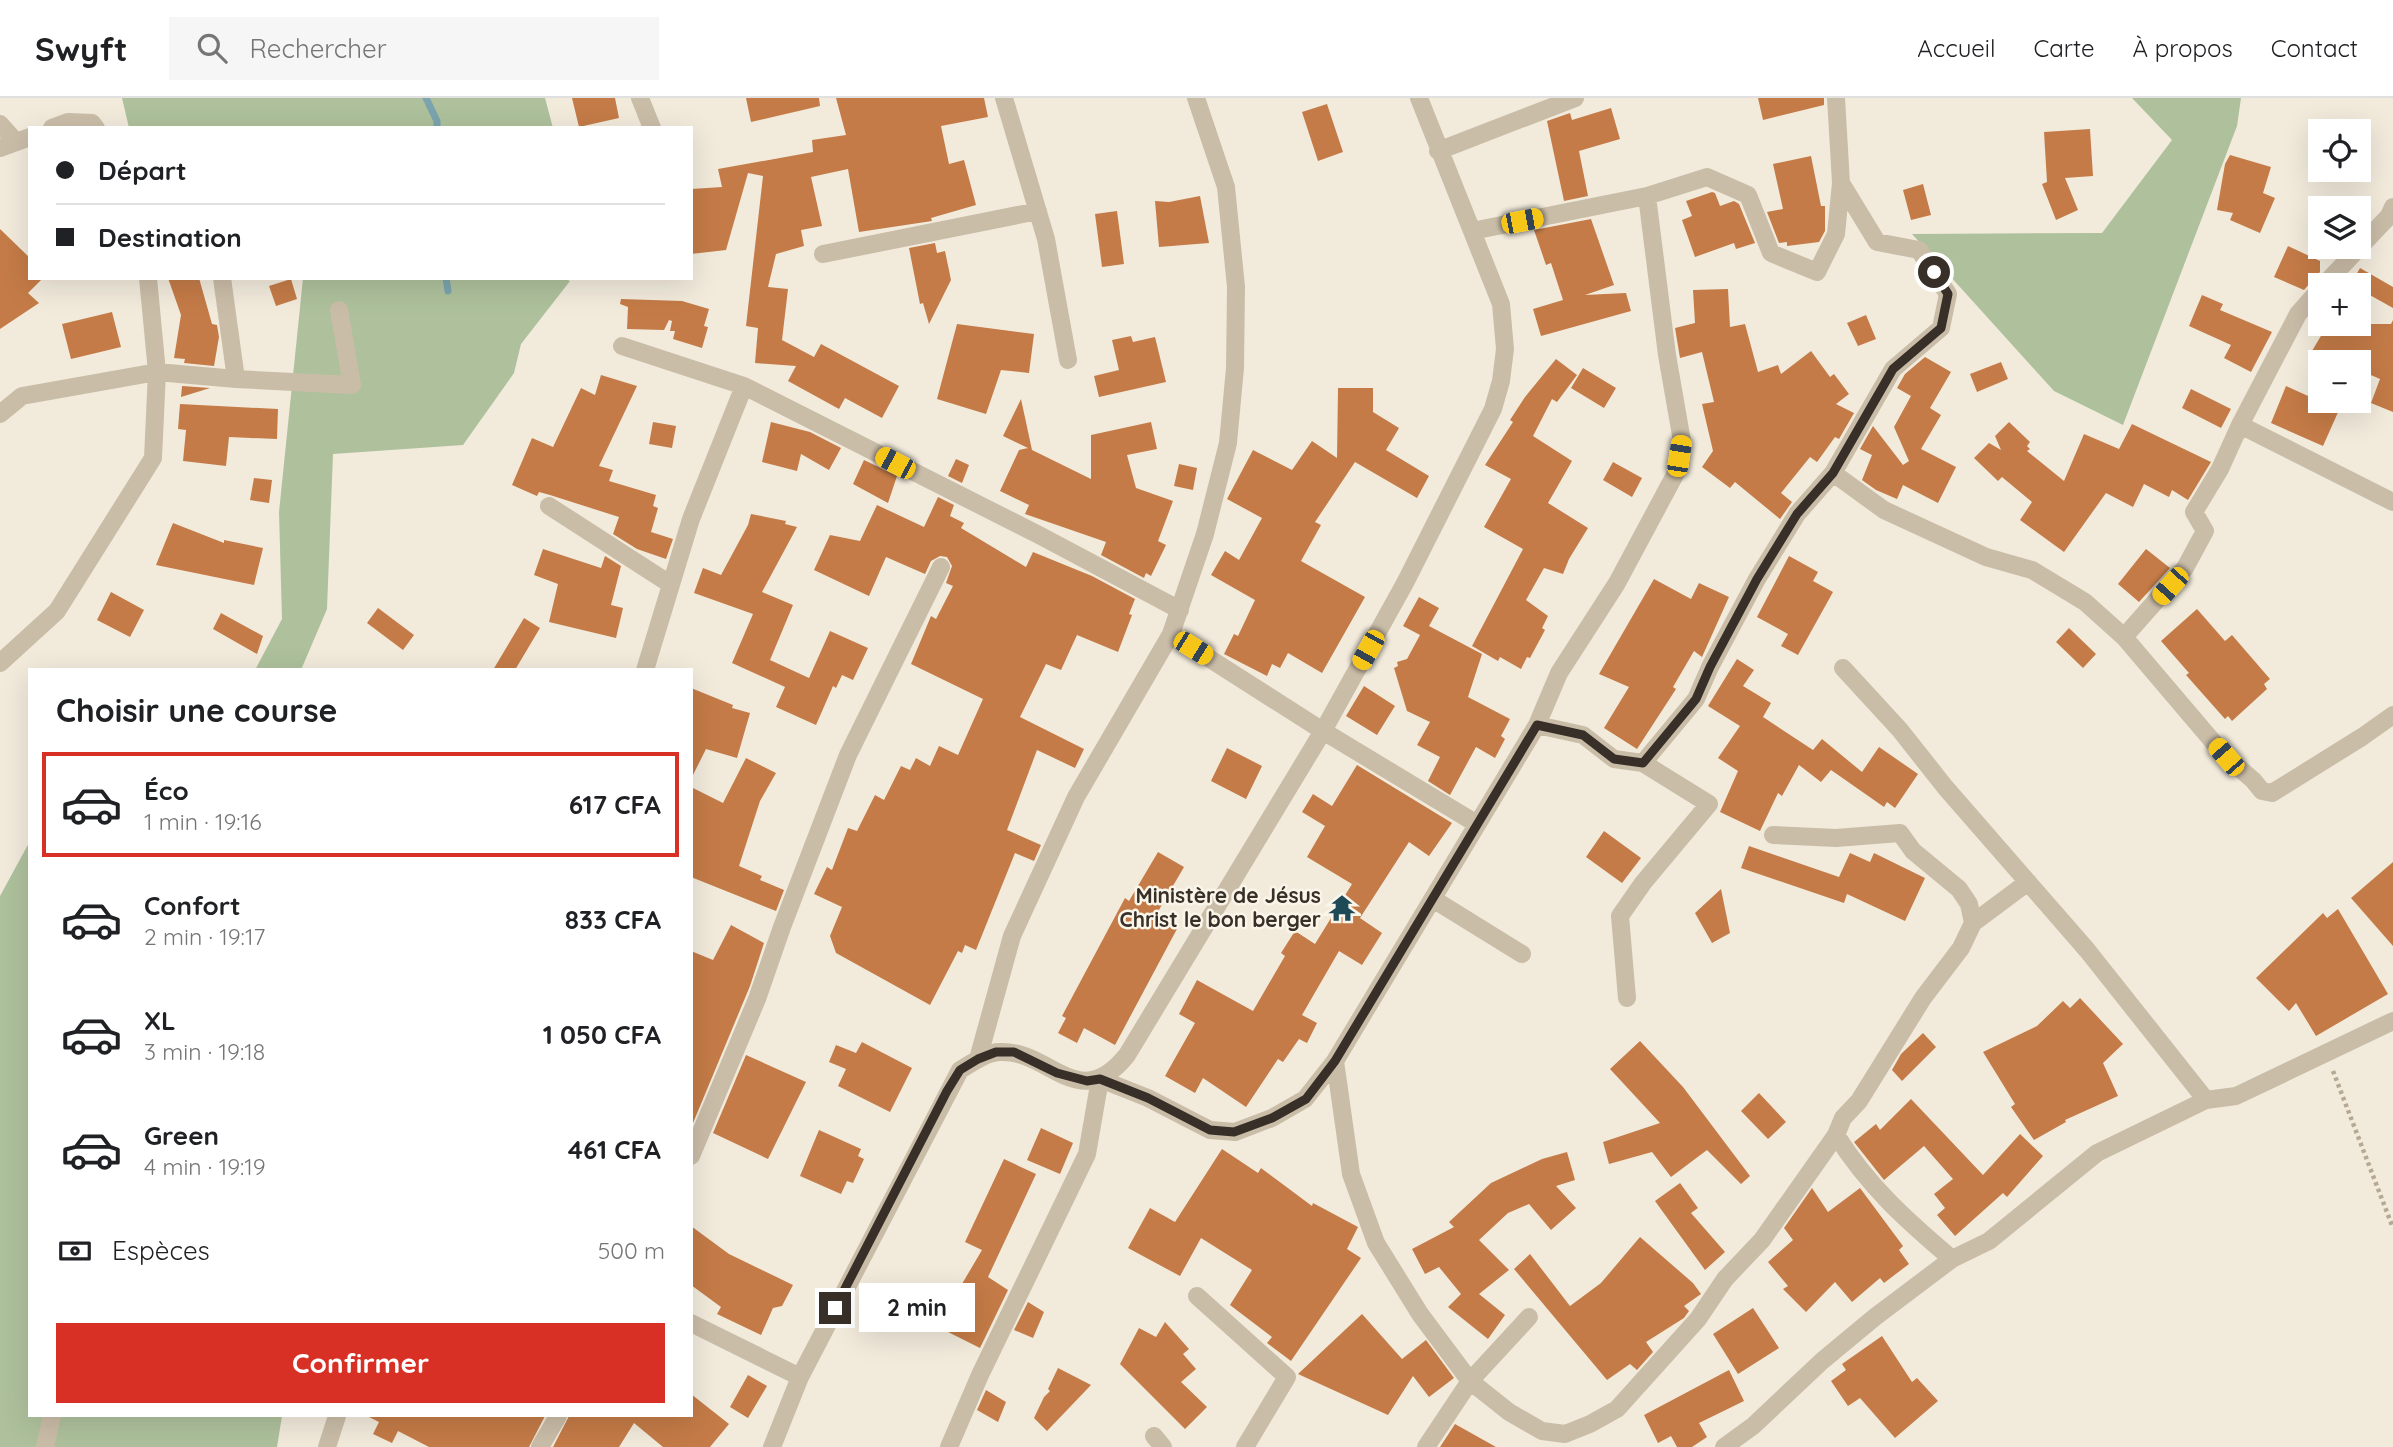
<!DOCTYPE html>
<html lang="fr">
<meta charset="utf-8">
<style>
body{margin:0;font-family:Quicksand,sans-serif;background:#f6f6f6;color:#202124;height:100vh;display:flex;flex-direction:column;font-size:26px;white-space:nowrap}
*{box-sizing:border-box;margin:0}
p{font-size:23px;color:#757577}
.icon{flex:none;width:38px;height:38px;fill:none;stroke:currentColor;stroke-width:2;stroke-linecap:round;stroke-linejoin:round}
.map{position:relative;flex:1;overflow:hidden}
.drawer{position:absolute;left:28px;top:570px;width:665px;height:749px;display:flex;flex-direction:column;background:#fff;border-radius:0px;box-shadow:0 7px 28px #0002}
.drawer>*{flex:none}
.top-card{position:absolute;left:28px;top:28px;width:665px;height:154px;border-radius:0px;box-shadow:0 7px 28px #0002;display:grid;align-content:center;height:154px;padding:0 28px;background:#fff}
.buttons{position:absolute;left:2308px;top:21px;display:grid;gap:14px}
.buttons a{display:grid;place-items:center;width:63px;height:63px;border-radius:0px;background:#fff;box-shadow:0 7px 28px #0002;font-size:35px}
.end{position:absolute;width:32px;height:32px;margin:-16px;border:9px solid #372f28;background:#fff;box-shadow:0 0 0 4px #fff}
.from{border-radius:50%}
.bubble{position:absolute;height:49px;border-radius:0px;background:#fff;box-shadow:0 7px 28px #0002;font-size:23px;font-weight:800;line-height:49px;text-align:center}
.car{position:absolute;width:21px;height:42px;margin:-21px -10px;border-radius:9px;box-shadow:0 0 5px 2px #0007;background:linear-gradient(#f5c518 24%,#345 0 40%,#f5c518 0 76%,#345 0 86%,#f5c518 0)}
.top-card b{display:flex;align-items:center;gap:24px;height:66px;font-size:26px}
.top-card b+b{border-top:2px solid #e0e0e0}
.top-card i{width:18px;height:18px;background:#202124}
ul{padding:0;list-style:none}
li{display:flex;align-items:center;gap:21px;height:105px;margin:0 14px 10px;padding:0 14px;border:4px solid transparent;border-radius:0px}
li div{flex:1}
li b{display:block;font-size:26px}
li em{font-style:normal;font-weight:800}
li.active{border-color:#d93025}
li>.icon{width:63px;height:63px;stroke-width:1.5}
h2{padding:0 28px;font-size:32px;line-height:84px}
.pay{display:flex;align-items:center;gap:18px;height:77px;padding:0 28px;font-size:26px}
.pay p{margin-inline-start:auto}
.primary-button{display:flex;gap:14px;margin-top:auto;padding:14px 28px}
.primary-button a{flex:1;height:80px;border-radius:0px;background:#d93025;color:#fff;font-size:28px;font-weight:800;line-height:80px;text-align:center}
header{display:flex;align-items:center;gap:42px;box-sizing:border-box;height:98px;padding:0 35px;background:#fff;border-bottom:2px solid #e0e0e0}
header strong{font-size:33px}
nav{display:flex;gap:38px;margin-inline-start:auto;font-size:24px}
.search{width:490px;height:63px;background:#f6f6f6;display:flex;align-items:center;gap:18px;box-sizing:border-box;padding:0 24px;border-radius:0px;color:#757577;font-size:26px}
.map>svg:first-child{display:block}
.green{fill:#aec19c}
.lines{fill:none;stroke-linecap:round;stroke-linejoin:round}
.stream{stroke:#7ba4af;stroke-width:7}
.building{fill:#c47b47}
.path{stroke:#b6a892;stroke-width:4.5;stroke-dasharray:3.5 3.5;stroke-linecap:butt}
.minor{stroke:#cabda8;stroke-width:18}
.route{stroke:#372f28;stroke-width:9}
.labels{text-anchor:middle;stroke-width:5;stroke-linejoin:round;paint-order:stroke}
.poi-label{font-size:21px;font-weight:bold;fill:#372f28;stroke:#f9f5e9;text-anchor:end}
</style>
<header>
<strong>Swyft</strong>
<div class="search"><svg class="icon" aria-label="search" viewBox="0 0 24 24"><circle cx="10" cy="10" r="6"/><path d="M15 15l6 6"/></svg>Rechercher</div>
<nav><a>Accueil</a><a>Carte</a><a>À propos</a><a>Contact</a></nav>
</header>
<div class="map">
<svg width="2393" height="1349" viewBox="0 0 2393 1349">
<rect width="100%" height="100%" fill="#f2ebdc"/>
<path class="green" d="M122,0h423l8,30h-424z
M2132,0h109l-4,28 -114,299 -69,-34 -142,-157 190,-1 70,-93z
M303,180h260l7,3 -49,63 -7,29 -51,72 -130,9 -6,155 -26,61h-46l27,-51 -3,-107z
M30,743v575h252l-5,31h-277v-551z"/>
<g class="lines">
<path class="stream" d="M426,0l11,23v7
M446,180l2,13"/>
</g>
<path class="building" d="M572,0h43l4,20 -40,9z
M746,0h73l1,8 -69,16z
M836,0h148l4,19 -47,9 8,38 15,-4 12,45 -45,13 1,3 -73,11 -11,-63 -37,8 11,49 -21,4 3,16 -28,8 -8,33 20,2 -6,51 32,17 7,-13 78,42 -17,32 -37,-20 -6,11 -51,-28 8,-15 -41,-3 3,-35 -12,-2 17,-150 -15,-3 -22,77 -35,4v-65l31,-2 -4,-18 95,-17 -1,-12 34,-5z
M1758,0h66v7l-61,15z
M1327,6l16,48 -25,9 -16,-49z
M1611,10l9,31 -41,12 9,45 -24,5 -17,-80 23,-8 2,7z
M2090,31l3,47 -28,2 13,32 -22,10 -14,-36 5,-2 -3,-50z
M2230,57l41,12 -8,26 12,5 -15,35 -30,-13 3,-7 -16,-3 8,-46z
M1811,58l10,50h4v25l-6,11 -32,4v-4l-8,1 -12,-31 16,-3 -10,-45z
M1923,86l8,31 -20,5 -8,-30z
M1712,94l3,1 5,13 14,-5 5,3 16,39 -19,6 -2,-6 -39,14 -13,-37 10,-4 -6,-15z
M1200,98l9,47 -50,4 -4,-46 14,1z
M1117,113l7,53 -22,3 -7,-53z
M1591,121l23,66 -29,10 41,-2 5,18 -90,25 -8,-27 30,-9 -12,-37 -5,2 -12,-35z
M0,131l30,29v20h13l-15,15 11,10 -39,26z
M935,145l2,10 8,-2 6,29 -22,44 -6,-21 -3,1 -11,-56z
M2288,148l32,15v11l-16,18 -30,-13z
M2360,170l33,19v21l-34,-19v-4l-8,-1z
M168,180h31l13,46 5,1 2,12 -5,29 -30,-3 1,-4 -11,-1 7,-43z
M291,181l6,20 -21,7 -7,-20z
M1728,191l2,38 15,-3 13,48 20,-7 3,9 30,-23 19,26 4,-3 15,20 -13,10 18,9 -15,26 -4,-2 -18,25 -7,-5 -29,36 11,9 -12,17 -45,-37 -5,6 -28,-21 11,-16 -11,-47 12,-2 -12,-50 -22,6 -5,-30 20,-5 -2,-33z
M2202,197l21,9 -3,6 52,22 -21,40 -27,-14 7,-13 -42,-19z
M621,201l61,2 27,8 -5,17 4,1 -6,21 -29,-9 2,-8h-5l2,-10 -3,-1 -5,10 -37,-1 1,-22 -8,-3z
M112,214l9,35 -50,12 -9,-35z
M1866,217l10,24 -18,7 -11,-23z
M2393,222v92l-22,-9 9,-24 -16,-7 6,-10h-32l-26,-11 16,-27h63z
M957,226l77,10 -5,39 -28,-3 -15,44 -49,-15z
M1131,238l2,6 22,-5 11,45 -67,15 -5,-21 25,-6 -7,-30z
M1925,259l26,15 -21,36 11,7 -20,34 35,18 -18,36 -35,-18 -6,14 -21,-9 -14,-10 10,-25 -12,-6 13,-23 30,39 6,-4 -15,-34 17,-31 -14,-8 8,-14z
M1556,261l21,16 -20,27 -5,-3 -19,37 39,25 -24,42 40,25 -19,31 -6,15 -19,-6 -18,32 22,16 -6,12 3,2 -15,28 -3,-1 -6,12 -21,-12 -2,4 -26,-15 51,-97 -39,-22 27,-48 -26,-14 28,-43 -3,-2 15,-23z
M2001,264l7,17 -31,13 -7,-18z
M1583,270l33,20 -12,20 -33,-20z
M601,277l36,11 -38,80 14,4 -4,11 47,14 -3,11 5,2 -7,24 22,7 -7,20 -29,-10 -24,-15 6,-17 -69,-22 -11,-3 -2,4 -25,-11 20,-47 21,9 28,-59 14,7z
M182,288l28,2 -29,9z
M2286,288l53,24 -16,36 -52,-23z
M1338,290h35v24l26,16 -13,22 43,26 -12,22 -62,-36 -40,60 6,3 -20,36 64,36 -43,76 -34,-20 -8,15 -8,-4 -5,12 -43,-22 10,-20 4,2 17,-36 -44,-25 14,-24 14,9 23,-42 -35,-19 26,-49 39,20 20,-29 25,17z
M2191,291l40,20 -10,19 -39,-20z
M1021,301l11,51 -29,-14z
M180,306l98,5 -1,30 -48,-2 -3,29 -43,-5 3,-31 -8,-1z
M653,324l23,4 -4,22 -23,-4z
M771,324l39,10 31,16 -12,22 -28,-16 -4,17 -35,-9z
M1151,324l6,27 -30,6 9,33 37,13 -15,40 8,4 -15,31 -5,-3 -2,5 -43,-23 5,-13 -81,-28 4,-9 -29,-14 19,-41 9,-2 63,31v-44z
M2009,324l21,20 -3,4 3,3 -3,2 37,30 20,-47 35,15 13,-25 79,38 -23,38 -16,-10 -3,7 -25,-13 -11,23 -27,-14 -42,59 -44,-32 12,-18 -30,-25 -4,4 -24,-23 15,-15 12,7 -6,-14z
M956,361l13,6 -7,18 -14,-7z
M864,362l33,16 -9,27 -35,-19z
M1613,364l29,16 -10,19 -29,-17z
M1179,366l18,4 -4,22 -19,-4z
M254,380l18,2 -3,23 -19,-3z
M938,399l16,8 -4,11 14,7 -3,5 65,39 7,-15 59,24 43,23 -6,15 3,1 -14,37 -41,-17 -16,35 -15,-6 -26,53 64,32 -9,19 -38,-18 -30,80 34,15 -7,16 -19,-8 -39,97 -11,-5 -3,8 -4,-2 -28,54 -94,-52 -6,-17 12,-29 -28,-13 13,-27 5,3 16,-42 9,3 18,-36 9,5 17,-34 9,4 6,-12 14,8 9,-20 19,9 25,-56 -72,-35 20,-48 5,3 17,-33 -7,-3 6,-17 -5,-9 -7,-1 -9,5 -6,13 -39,-17 -17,39 -55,-26 16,-35 30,6 17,-36 47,22z
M751,416l35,7 -1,3 12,3 -35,65 31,13 -23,55 39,18 21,-47 38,17 -15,32 -11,-5 -6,13 -3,-2 -17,39 -40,-18 9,-20 -53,-24 21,-49 -59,-21 9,-25 18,7 27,-50z
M173,425l51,20v-3l39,8 -9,37 -98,-20z
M543,451l58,19 4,-12 16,10 -10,39 12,3 -7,30 -67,-16 9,-38 -24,-9z
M2146,451l24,19 -31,34 -21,-18z
M1789,458l29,16 -5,9 20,11 -35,63 -17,-9 7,-12 -31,-17z
M1654,481l37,20 8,-16 30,14 -27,60 -8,-6 -21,36 3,2 -39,60 -33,-21 25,-41 -30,-13z
M111,494l33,18 -14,27 -33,-17z
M1419,499l20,11 -10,18 53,28 -14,43 42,22 -9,17 4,3 -10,19 -19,-11 -26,48 -22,-14 12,-24 -23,-12 13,-23 -23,-11 -13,-43 4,-2 -1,-4 10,-3 13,-24 -17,-9z
M378,510l36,27 -11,15 -36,-27z
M2197,511l28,32 7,-6 38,44 -6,5 3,5 -35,32 -4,-5 -3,3 -39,-44 3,-2 -28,-32z
M221,515l42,23 -6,18 -44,-25z
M524,520l16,10 -25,42h-22z
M2069,530l27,26 -13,14 -27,-26z
M1737,561l17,11 -11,16 28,17 -8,14 50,33 9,-11 40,33 17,-25 39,27 -23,34 -8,-6 -3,5 -53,-37 -10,12 -22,-17 -17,31 -4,-3 -18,38 -40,-19 18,-41 -20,-13 22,-32 -32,-20z
M1364,588l31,20 -18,29 -31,-19z
M691,590l42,17 -1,3 18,5 -13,45 -31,-9 -15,30z
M1227,650l35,18 -16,33 -35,-18z
M746,660l30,15 -16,28 -21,65 23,10 -2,4 24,10 -8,21 -85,-34v-90l32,16z
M1357,667l95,58 -23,33 -20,-14 -49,76 22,15 -20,32 -23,-14 -37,64 15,8 -10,20 -8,-4 -16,23 -5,-3 -32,48 -43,-29 -8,15 -30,-17 30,-53 -16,-9 18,-34 56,31 32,-55 -4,-3 14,-22 20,13 37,-60 -45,-27 18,-31 -23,-14 11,-18 19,12z
M1604,733l37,27 -19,25 -36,-26z
M1749,748l90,31 11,-24 20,9 4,-9 51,25 -20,43 -58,-27 -3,9 -103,-35z
M1158,754l26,15 -28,48 22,12 -63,118 -31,-17 -7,15 -19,-10 8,-15 -4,-2 63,-118 4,3z
M2393,764v84l-42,-48z
M1721,791l9,44 -18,10 -17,-30z
M2338,811l50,85 -72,42 -20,-33 -7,8 -33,-33 67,-65 4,5z
M731,827l33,18 -14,43 -57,137 -2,-172 22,9z
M2080,900l43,46 -20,19 15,33 -53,24 1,2 -32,18 -23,-33 4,-3 -32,-52 54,-26 26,-25 7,7z
M1923,935l13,14 -34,34 -10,-11 9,-16z
M1640,943l43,46 67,89 -9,8 -34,-34 -36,27 -19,-25 -43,12 -6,-22 57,-19 -50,-54z
M862,944l50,26 -22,44 -52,-26 8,-17 -17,-7 7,-17 20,8z
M746,957l60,27 -38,77 -55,-26z
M1759,995l27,29 -18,17 -27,-28z
M1911,1001l72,76 37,-41 23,22 -36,41 -4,-4 -48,43 -18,-21 8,-7 -11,-14 19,-15 -29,-33 -40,34 -30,-38 22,-18 4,6z
M1041,1030l32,15 -13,31 -33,-14z
M819,1032l42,19 -3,7 6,3 -11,24 -6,-2 -6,13 -41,-18z
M1222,1051l36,24 3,-5 51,38 1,-3 45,24 -11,22 14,9 -70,103 -24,-18 5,-6 -42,-32 22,-35 -51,-32 -21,38 -52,-28 22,-40 25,14z
M1567,1054l8,28 -19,6 20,22 -25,22 -22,-26 -21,9 -29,27 30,30 -30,24 26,21 -17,24 -40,-32 13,-13 -22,-27 -14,7 -13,-25 42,-22 -5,-5 42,-39 51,-24z
M1004,1061l32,15 -48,103 20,13 -28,58 -88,-44 9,-17 45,24 36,-61 -17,-8z
M1680,1085l18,25 -7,5 34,39 -20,18 -50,-69z
M1812,1090l16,24 32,-24 43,58 -4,4 10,14 -25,19 -4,-5 -28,24 -17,-20 -29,30 -23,-23 5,-3 -20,-24 25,-22 -9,-12z
M691,1128l38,28 64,31 -11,21 -9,2 -12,27 -44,-21 4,-7 -30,-22z
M1640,1139l53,46 8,11 -17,12 5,5 -5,7 -38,24 7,10 -16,18 -7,-6 -23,16 -93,-111 16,-15 40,52 31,-23z
M1028,1204l16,10 -11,26 -19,-8z
M1753,1210l26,40 -41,26 -25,-40z
M1362,1216l40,45 24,-19 28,38 -25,19 -16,-21 -25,39 -90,-41z
M1165,1224l24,27 -6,5 13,15 -15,13 26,25 -22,22 -65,-65 19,-36 17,9z
M1882,1238l30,46 5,-4 21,23 -43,37 -35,-40 -12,8 -17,-25 15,-11 -4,-6z
M1058,1270l33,17 -44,46 -13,-13 10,-21 6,-6 -2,-2z
M1729,1272l15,31 -45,22 8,14 -15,10h-15l-6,-11 -13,7 -14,-28z
M748,1277l19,11 -19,32 -18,-11z
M986,1292l20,12 -8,20 -21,-12z
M691,1296l38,30 -19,23h-47l-29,-24 -15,24h-66l16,-31h122z
M367,1318h178l-16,31h-100l-31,-16 -6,12 -19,-9 6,-12z
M1455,1326l41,23h-56z"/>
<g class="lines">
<path class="path" d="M2333,973l60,157"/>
<path class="minor" d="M640,0l12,30
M1004,0l42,141 22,121
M1836,0l5,85
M0,26l16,18
M52,30l16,-6 24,1 4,5
M0,50l30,-11
M1438,53l137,-53
M1472,133l175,-35 60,-19 41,18 23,58 46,19 19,-38 5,-51 36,59 42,8 29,44 -7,34 -48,41 -60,104 -36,41 -40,65 -47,88 -14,32 -53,64 -29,-4 -31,-24 -46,-10
M823,156l215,-43
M222,180l14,101
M2324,187l65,-69 4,-9
M622,248l122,40 295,149 141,75
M0,316l22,-18 135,-24 79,7 116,6 -13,-75
M2240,327l153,77
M1833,375l51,37 102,47 46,13 53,32 39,35 102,120 27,23 9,11 10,2 90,-56 31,-22
M549,408l121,78
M1171,536l152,97 154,93
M2124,539l61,-69 20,-37 -11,-19 26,-43 20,-44 58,-111 22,-25
M0,565l57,-52 96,-153 4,-86 -9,-94
M1843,570l57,62 45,57 142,163 119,150
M645,572l46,-151 53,-133
M1433,801l89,55
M1973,825l55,-41
M1627,900l-7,-82 23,-33 66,-79 -66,-41
M978,961l34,-123 64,-139 95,-163 34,-100 23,-91 7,-75 1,-81 -10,-100 -30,-89
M1335,963l16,113 25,69 44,71 50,67 39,31 33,19 23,3 25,-10 27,-15 81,-90 27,-40 37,-39 74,-105 7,-17 16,-17 64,-103 38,-50 12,-25 -4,-19 -10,-15 -46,-38 -13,-18 -64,5 -63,-3
M1100,981l48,19 62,32 25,2 37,-14 33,-19 30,-38 202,-336 22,-52 58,-90 60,-112 5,-30 -15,-86 -20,-159
M1836,1037c33,52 70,85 116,124
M691,1058l66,-157 25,-72 66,-172 93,-188
M1197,1198l90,81 -42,70
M691,1225l109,54
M1154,1338l9,11
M45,1349l7,-31
M327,1349l10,-31
M540,1349l18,-31
M772,1349l28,-70 160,-307c12,-7 25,-17 39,-18 51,-3 79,64 128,3l196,-324 82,-148 88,-174 8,-28 4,-32 -4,-45 -82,-206
M949,1349l31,-72 107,-221 13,-75
M1426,1349l44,-66 59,-64
M1724,1349l29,-21 69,-65 53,-44 77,-58 37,-18 108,-88 109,-53 30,-4 157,-75"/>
</g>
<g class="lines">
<path class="route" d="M835,1210l112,-217 13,-21 18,-11 18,-7h18l43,21 30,8 13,-2 48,19 62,32 24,2 38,-14 34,-19 29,-38 202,-336 46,10 31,24 29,4 53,-64 14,-32 47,-88 40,-65 36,-41 60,-104 48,-41 7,-34 -14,-22"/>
</g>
<defs>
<symbol id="temple-bare" viewBox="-9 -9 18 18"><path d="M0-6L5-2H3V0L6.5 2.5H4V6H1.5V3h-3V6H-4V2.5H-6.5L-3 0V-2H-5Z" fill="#1e4a58" stroke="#f9f5e9" stroke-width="2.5" paint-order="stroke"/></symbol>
</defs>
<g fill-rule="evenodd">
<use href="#temple-bare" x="1323" y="791" width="38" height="38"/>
</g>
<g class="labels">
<g class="poi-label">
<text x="1321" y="805">Ministère de Jésus<tspan x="1321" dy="24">Christ le bon berger</tspan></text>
</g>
</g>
</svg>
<div class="buttons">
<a><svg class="icon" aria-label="locate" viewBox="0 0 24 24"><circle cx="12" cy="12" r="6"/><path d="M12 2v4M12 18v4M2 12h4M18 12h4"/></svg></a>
<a><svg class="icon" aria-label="layers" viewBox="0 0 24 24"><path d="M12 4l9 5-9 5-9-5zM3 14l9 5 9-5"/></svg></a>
<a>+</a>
<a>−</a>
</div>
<i class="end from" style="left:1934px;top:174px"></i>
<i class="end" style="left:835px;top:1210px"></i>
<div class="bubble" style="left:859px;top:1185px;width:116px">2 min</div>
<i class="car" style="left:1522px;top:123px;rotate:79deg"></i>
<i class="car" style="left:1679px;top:358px;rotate:9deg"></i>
<i class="car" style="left:895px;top:365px;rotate:298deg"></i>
<i class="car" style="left:2170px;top:488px;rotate:222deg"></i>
<i class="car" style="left:1193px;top:550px;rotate:122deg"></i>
<i class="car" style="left:1368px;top:552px;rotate:209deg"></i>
<i class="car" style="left:2226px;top:659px;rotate:319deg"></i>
<div class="top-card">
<b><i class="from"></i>Départ</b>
<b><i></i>Destination</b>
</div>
<section class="drawer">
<h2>Choisir une course</h2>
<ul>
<li class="active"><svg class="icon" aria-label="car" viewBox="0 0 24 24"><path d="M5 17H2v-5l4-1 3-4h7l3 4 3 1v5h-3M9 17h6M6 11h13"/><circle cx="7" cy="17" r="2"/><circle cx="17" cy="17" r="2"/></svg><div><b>Éco</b><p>1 min · 19:16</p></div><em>617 CFA</em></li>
<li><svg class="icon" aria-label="car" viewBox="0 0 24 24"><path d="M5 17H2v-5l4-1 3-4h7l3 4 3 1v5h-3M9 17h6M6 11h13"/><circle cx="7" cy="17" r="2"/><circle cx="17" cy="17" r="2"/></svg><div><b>Confort</b><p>2 min · 19:17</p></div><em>833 CFA</em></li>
<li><svg class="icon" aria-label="car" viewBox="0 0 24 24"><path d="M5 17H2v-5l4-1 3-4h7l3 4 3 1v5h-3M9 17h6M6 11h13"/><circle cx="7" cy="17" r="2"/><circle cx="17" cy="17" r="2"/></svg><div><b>XL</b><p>3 min · 19:18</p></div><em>1 050 CFA</em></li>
<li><svg class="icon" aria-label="car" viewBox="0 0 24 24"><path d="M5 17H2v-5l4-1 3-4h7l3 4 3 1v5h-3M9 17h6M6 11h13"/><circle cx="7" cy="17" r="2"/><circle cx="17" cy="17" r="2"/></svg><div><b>Green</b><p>4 min · 19:19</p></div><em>461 CFA</em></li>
</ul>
<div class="pay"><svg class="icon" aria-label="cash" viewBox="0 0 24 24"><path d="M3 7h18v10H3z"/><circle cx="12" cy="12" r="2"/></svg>Espèces<p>500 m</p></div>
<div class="primary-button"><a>Confirmer</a></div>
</section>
</div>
